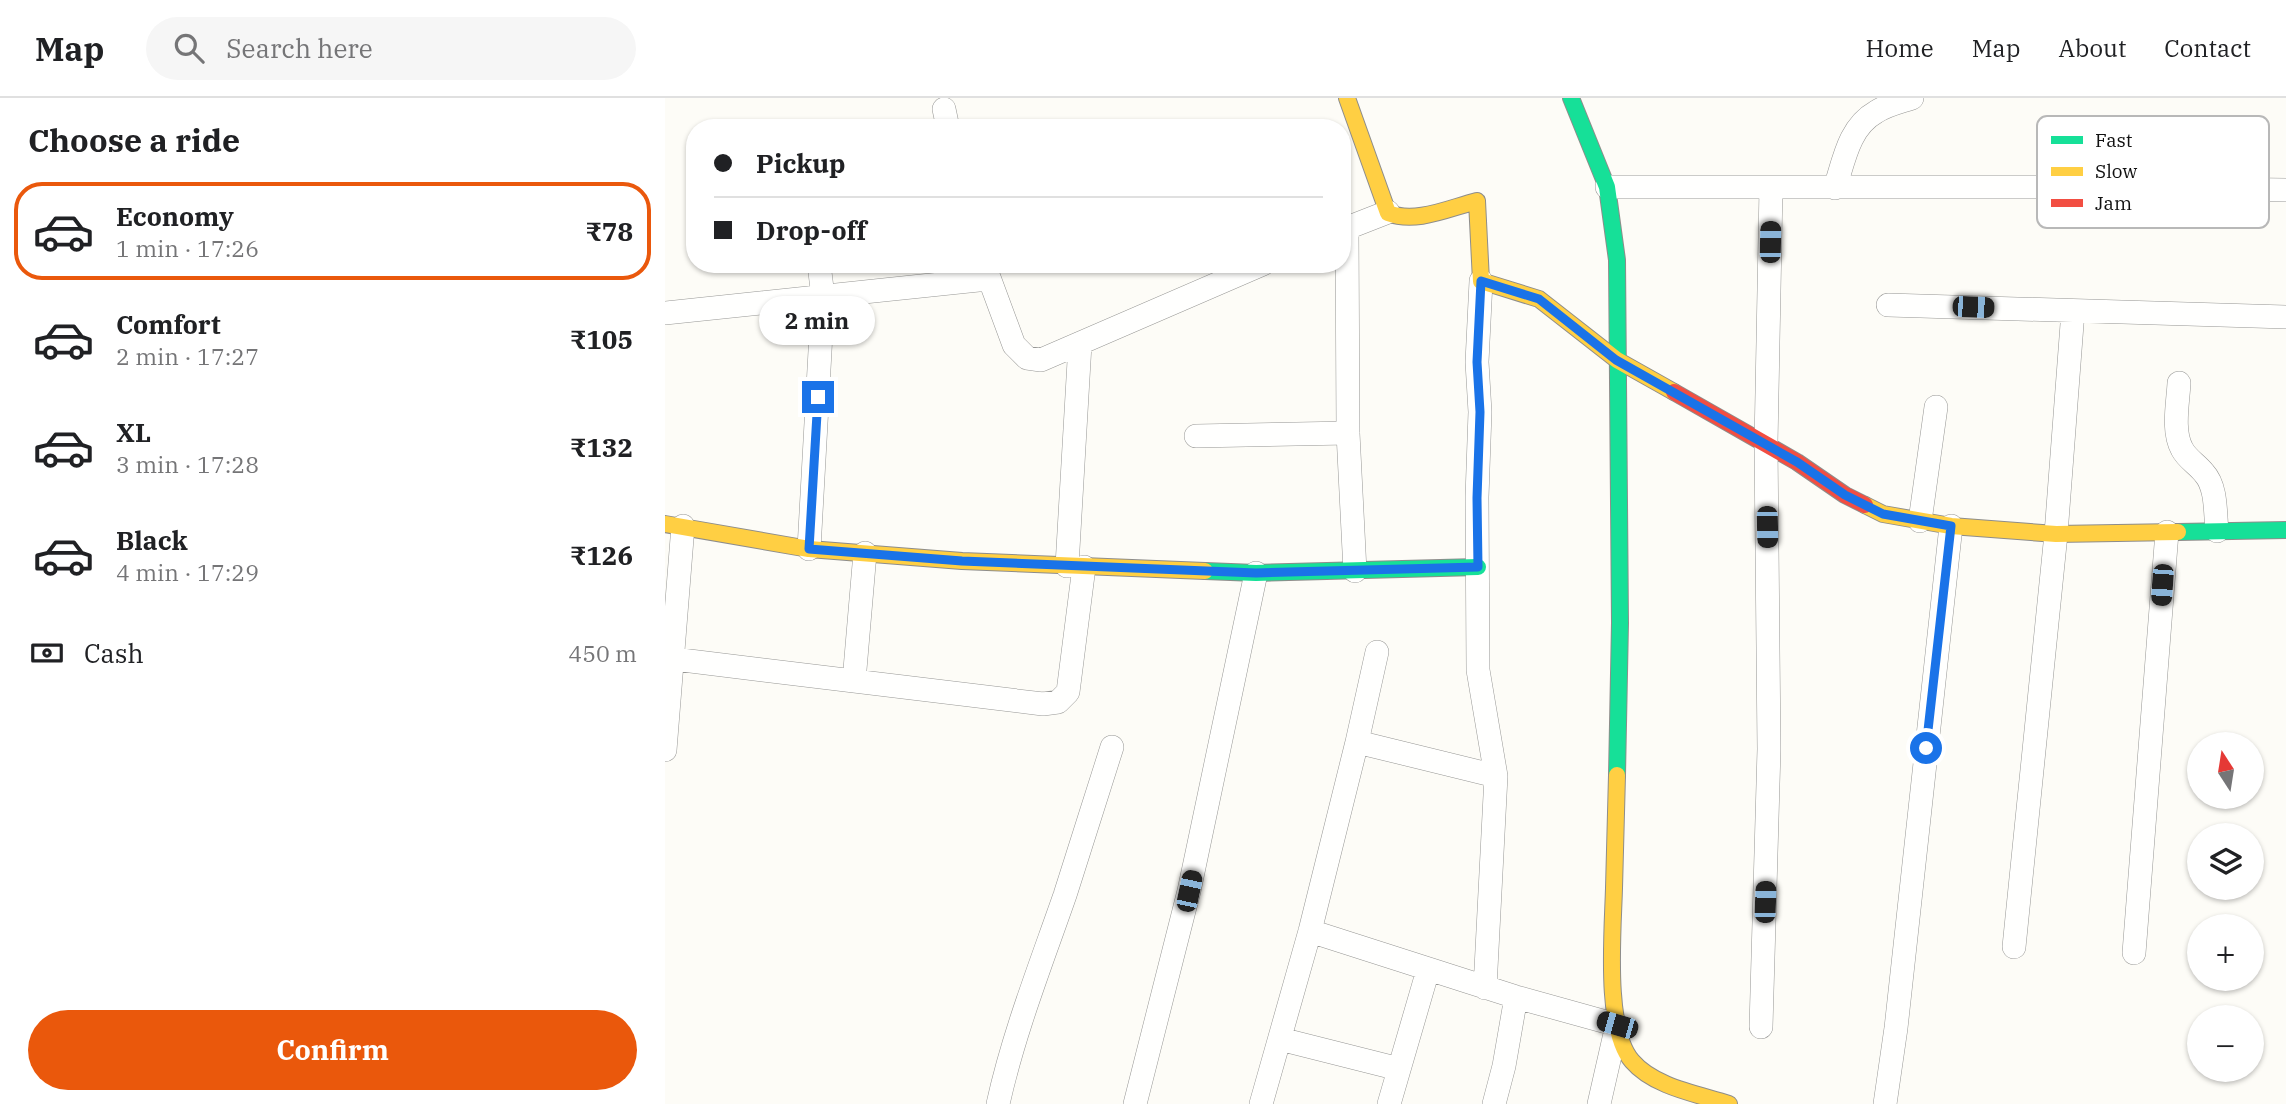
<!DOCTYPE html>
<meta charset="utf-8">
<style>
body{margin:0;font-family:"IBM Plex Serif",serif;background:#f6f6f6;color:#202124;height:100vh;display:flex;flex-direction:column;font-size:26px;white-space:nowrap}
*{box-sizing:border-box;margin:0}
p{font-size:23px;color:#757577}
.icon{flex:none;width:38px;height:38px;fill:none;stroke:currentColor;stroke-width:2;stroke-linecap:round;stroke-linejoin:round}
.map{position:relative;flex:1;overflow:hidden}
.details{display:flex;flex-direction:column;background:#fff;width:665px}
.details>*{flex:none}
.hud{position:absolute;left:21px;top:21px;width:665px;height:154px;border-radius:28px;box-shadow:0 2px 5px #0004;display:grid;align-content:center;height:154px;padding:0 28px;background:#fff}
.needle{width:46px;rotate:348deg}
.tools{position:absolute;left:1522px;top:634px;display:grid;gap:14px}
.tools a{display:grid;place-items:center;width:77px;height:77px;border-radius:50%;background:#fff;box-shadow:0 2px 5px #0004;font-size:35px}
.end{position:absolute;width:32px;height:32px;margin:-16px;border:9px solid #1a73e8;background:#fff;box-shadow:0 0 0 4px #fff}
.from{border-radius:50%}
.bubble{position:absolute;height:49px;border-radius:24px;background:#fff;box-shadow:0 2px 5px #0004;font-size:23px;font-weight:700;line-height:49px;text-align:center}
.car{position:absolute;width:21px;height:42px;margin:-21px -10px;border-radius:9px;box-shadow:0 0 5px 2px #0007;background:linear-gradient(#222 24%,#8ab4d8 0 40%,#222 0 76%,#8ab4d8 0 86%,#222 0)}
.hud b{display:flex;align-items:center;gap:24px;height:66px;font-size:26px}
.hud b+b{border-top:2px solid #e0e0e0}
.hud i{width:18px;height:18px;background:#202124}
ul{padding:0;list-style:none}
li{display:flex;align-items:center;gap:21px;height:98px;margin:0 14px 10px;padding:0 14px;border:4px solid transparent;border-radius:28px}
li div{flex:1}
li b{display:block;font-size:26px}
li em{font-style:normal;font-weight:700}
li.on{border-color:#ea580c}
li>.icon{width:63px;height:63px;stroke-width:1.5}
h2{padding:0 28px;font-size:32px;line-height:84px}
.pay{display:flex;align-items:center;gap:18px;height:77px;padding:0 28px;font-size:26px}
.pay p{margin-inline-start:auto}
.button{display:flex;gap:14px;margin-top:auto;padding:14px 28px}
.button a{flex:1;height:80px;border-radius:42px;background:#ea580c;color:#fff;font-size:28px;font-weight:700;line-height:80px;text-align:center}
header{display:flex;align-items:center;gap:42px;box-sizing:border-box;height:98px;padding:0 35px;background:#fff;border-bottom:2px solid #e0e0e0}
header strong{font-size:33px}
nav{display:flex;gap:38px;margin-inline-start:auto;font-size:24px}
.search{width:490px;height:63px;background:#f6f6f6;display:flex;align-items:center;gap:18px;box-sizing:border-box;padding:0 24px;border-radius:38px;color:#757577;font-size:26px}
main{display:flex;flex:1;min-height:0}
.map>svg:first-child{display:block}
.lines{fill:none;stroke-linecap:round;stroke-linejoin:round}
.street-casing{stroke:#979795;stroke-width:24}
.fast-casing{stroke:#8e8d8b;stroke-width:18}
.slow-casing{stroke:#8e8d8b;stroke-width:18}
.jam-casing{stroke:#8e8d8b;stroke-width:18}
.street{stroke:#fffffe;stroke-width:23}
.fast{stroke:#16e098;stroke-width:16}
.slow{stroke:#ffcf43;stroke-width:16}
.jam{stroke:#f24e42;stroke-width:16}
.route{stroke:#1a73e8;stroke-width:9}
.key{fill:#fff;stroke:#b8b8b8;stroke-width:2}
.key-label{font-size:19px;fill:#111}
</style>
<header>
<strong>Map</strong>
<div class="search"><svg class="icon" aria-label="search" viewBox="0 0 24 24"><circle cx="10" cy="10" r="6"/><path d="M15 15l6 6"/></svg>Search here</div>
<nav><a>Home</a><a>Map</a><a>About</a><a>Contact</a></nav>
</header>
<main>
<section class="details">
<h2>Choose a ride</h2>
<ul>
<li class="on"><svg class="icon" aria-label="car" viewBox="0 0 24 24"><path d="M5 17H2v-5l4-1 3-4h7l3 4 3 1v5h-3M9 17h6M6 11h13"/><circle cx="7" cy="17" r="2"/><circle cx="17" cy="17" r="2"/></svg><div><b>Economy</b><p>1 min · 17:26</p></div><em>₹78</em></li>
<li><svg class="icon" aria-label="car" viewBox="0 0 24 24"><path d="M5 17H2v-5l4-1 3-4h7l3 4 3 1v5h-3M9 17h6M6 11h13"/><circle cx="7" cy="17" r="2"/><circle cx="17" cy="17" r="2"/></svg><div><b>Comfort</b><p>2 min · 17:27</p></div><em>₹105</em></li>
<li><svg class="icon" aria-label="car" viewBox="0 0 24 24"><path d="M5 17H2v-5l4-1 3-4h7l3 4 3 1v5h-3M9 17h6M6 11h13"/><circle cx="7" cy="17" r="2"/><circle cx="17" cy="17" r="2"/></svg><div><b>XL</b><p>3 min · 17:28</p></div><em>₹132</em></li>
<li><svg class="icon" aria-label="car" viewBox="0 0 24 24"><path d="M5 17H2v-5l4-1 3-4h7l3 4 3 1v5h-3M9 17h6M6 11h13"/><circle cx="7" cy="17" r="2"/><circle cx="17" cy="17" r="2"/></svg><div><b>Black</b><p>4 min · 17:29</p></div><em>₹126</em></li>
</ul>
<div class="pay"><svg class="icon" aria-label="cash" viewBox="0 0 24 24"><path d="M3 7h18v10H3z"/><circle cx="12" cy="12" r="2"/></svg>Cash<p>450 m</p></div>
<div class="button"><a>Confirm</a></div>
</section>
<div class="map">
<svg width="1621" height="1006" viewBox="0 0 1621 1006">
<rect width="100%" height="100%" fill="#fdfcf7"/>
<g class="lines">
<defs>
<path id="street" d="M279,11l4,19
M942,89h466l213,3
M1170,90c9,-28 14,-61 41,-76 10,-7 24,-10 36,-14
M682,130l1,205 7,138
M677,132l46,-18
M319,166l30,81 13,13 14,2 222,-96
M816,183l-4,81 3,50 -3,85 1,173 18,106 -11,212
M1223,207l398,12
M0,215l323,-34
M1514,285c-1,20 -7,48 3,66 5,10 15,15 22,24 13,14 11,40 13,58
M531,338l152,-3
M1255,423l16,-114
M144,451l14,-252 -4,-33
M402,468l13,-222
M712,554l-20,90 139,34
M0,560l378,46 15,-2 10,-10 16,-125
M189,583l11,-128
M0,652l18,-224
M645,833l206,66 101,28 -18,79
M1349,849l42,-413 17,-223
M1469,855l33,-421
M1096,929l8,-278 -3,-305 5,-256
M615,941l119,30
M333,1006c16,-72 43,-140 67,-209 16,-49 31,-99 47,-148
M470,1006l54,-213 67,-318
M596,1006l49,-173 47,-189
M724,1006l39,-134
M829,1006l10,-38 12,-69
M1220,1006l11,-76 55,-502"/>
<path id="fast" d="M906,0l36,89 10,73 3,363 -3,152
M1513,434l108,-2
M540,473l51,2 222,-6"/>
<path id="slow" d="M682,0l41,115c28,11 61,-5 89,-12l4,80 58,18 78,61 57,32
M1200,407l18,9 68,12 105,8 122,-2
M0,426l144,25 153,12 243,10
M952,677c-1,38 -2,75 -3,113 -1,41 -10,141 18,173 22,26 66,33 97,43"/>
<path id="jam" d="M1009,294l123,70 48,33 20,10"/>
</defs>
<use href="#street" class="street-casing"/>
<use href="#fast" class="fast-casing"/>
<use href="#slow" class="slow-casing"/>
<use href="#jam" class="jam-casing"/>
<use href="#street" class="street"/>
<use href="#fast" class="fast"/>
<use href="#slow" class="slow"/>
<use href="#jam" class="jam"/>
</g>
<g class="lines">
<path class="route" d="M153,299l-9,152 153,12 294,12 222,-6 -1,-69 3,-86 -3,-50 4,-81 58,18 77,61 181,102 48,33 38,19 68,12 -25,222"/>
</g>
<rect x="1372" y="18" width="232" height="112" rx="10" class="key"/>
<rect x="1386" y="38" width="32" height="8" fill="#16e098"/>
<rect x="1386" y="69" width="32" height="9" fill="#ffcf43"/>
<rect x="1386" y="101" width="32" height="8" fill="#f24e42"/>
<g class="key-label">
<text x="1430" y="49">Fast</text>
<text x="1430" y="80">Slow</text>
<text x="1430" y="112">Jam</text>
</g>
</svg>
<div class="tools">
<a><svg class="needle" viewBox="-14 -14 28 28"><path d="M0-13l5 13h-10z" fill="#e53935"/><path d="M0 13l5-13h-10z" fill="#757577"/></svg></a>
<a><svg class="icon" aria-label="layers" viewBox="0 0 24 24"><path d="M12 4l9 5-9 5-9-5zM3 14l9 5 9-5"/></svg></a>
<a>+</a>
<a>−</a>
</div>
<i class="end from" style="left:1261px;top:650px"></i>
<i class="end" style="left:153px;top:299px"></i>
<div class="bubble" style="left:94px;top:198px;width:116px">2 min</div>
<i class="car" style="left:1105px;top:144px;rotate:1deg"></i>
<i class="car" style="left:1308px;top:209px;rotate:92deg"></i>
<i class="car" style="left:1102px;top:429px;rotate:179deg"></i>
<i class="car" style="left:1497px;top:487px;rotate:184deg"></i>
<i class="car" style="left:524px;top:793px;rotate:12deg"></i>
<i class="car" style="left:1100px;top:804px;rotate:2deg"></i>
<i class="car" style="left:952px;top:927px;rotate:286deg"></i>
<div class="hud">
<b><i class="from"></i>Pickup</b>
<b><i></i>Drop-off</b>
</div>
</div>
</main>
